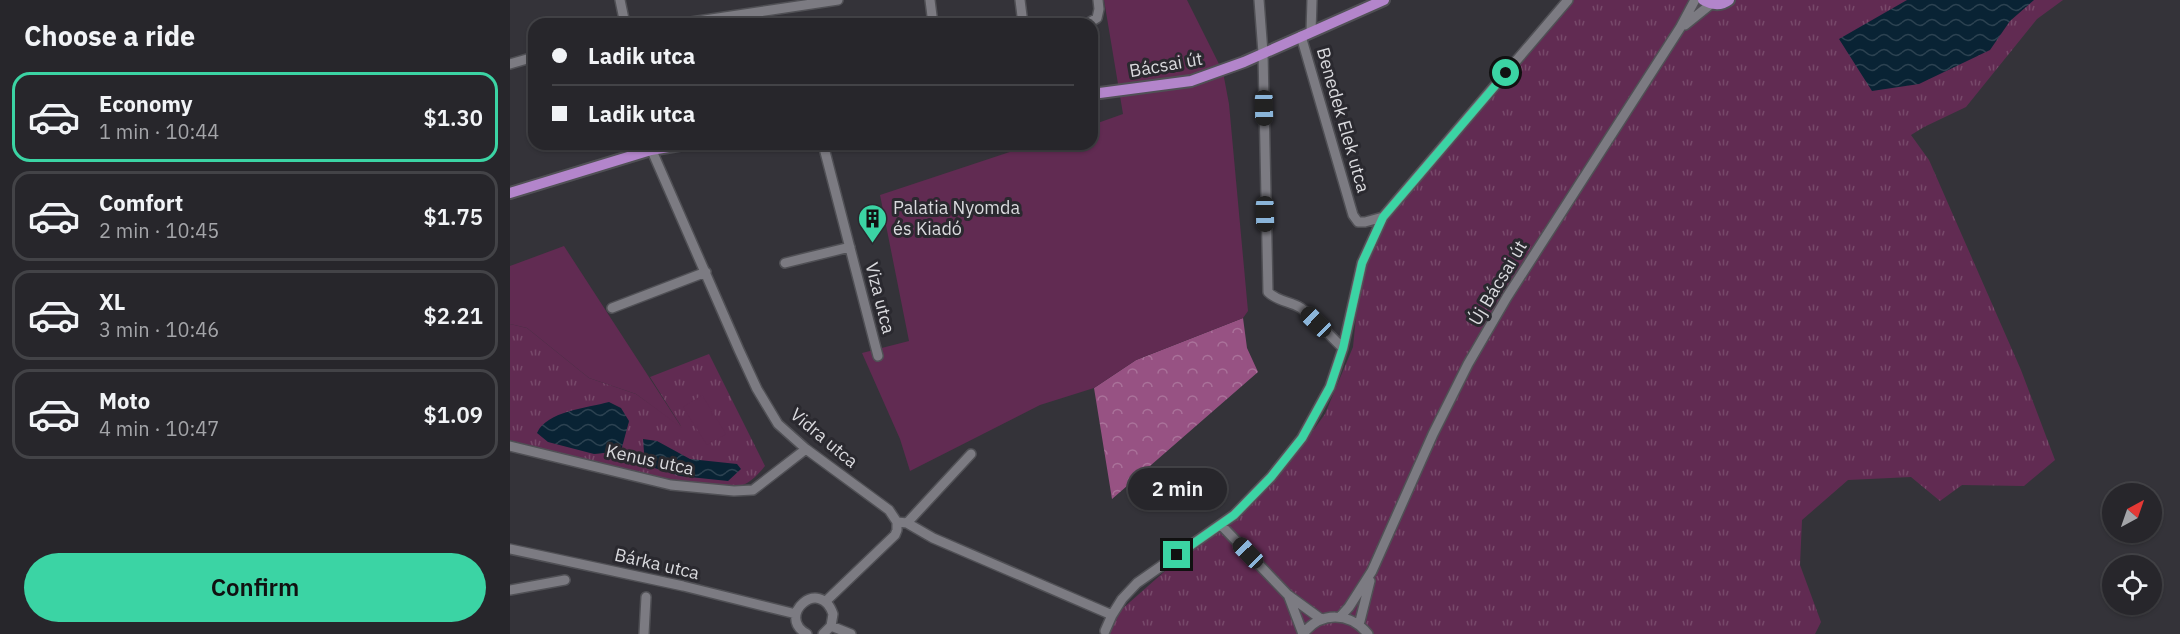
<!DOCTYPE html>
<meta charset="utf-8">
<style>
body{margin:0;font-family:"IBM Plex Sans",sans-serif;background:#2f2e33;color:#f1f3f6;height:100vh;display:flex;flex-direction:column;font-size:22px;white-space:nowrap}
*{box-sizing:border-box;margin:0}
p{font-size:20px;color:#a4a5a9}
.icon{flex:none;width:33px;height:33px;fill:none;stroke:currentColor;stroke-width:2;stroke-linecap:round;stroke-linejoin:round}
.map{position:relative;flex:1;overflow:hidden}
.details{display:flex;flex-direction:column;background:#27262b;width:510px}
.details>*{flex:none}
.banner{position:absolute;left:18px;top:18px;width:570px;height:132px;border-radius:18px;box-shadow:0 2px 4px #0004,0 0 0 2px #434347;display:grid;align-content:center;height:132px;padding:0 24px;background:#27262b}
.needle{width:39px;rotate:40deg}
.tools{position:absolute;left:1592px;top:483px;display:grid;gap:12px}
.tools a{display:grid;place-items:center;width:60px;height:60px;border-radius:50%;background:#27262b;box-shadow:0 2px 4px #0004,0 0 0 2px #434347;font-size:30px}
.end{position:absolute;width:27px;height:27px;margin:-14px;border:8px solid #3bd4a4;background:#111;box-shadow:0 0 0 3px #111}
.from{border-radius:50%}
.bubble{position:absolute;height:42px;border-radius:21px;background:#27262b;box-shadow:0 2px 4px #0004,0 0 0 2px #434347;font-size:20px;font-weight:600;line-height:42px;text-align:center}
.car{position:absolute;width:18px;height:36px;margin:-18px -9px;border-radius:8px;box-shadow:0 0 4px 2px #0007;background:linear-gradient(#222 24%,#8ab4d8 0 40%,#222 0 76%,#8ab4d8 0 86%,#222 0)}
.banner b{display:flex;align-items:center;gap:21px;height:57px;font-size:22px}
.banner b+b{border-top:2px solid #434347}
.banner i{width:15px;height:15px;background:#f1f3f6}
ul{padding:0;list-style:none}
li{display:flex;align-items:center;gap:18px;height:90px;margin:0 12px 9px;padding:0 12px;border:3px solid #434347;border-radius:18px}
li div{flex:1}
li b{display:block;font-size:22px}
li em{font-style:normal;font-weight:600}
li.selected{border-color:#3bd4a4}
li>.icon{width:54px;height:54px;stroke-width:1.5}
h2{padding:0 24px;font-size:27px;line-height:72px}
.cta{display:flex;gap:12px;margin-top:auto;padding:12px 24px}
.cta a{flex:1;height:69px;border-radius:36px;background:#3bd4a4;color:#111;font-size:24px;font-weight:600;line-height:69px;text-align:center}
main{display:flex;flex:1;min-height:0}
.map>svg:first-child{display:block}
.grass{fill:url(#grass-tufts);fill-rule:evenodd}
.forest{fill:url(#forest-crowns)}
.garden{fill:#612b52}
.water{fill:url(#water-waves)}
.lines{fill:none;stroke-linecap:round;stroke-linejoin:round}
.minor-casing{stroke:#505055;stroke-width:12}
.major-casing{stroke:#505055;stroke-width:14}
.minor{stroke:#7c7b82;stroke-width:9}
.major{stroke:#b385cb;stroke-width:10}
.route{stroke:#3bd4a4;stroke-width:8}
.labels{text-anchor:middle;stroke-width:6;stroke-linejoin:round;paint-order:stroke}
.street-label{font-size:18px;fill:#dadade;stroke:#2a292f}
.poi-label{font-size:18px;fill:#dadade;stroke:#2a292f;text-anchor:start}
</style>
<main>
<section class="details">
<h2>Choose a ride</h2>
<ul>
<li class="selected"><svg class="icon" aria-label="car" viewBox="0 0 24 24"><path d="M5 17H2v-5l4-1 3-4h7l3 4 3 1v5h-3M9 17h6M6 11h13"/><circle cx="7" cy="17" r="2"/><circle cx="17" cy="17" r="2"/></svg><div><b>Economy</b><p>1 min · 10:44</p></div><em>$1.30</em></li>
<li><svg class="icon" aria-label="car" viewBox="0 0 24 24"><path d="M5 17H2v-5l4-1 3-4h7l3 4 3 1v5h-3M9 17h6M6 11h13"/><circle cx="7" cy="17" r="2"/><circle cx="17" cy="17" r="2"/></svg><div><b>Comfort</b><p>2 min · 10:45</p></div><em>$1.75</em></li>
<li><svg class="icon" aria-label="car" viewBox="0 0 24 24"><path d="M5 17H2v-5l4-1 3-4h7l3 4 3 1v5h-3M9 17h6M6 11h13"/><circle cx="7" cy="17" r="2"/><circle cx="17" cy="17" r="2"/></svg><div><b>XL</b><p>3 min · 10:46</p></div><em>$2.21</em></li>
<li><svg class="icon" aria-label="car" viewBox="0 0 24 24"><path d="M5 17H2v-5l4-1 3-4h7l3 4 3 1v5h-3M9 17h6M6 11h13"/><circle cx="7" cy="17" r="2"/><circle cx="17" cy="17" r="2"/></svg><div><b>Moto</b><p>4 min · 10:47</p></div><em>$1.09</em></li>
</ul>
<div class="cta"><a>Confirm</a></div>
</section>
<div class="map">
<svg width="1670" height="634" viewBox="0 0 1670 634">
<defs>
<pattern id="grass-tufts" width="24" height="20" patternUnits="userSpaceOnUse" patternTransform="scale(1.5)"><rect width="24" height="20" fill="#612b52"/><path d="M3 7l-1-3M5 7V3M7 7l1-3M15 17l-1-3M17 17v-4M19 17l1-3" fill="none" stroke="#77496a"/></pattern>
<pattern id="forest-crowns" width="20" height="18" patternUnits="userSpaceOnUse" patternTransform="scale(1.5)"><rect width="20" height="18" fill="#975283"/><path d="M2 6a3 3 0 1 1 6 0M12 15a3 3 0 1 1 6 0" fill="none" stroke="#aa729a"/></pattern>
<pattern id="water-waves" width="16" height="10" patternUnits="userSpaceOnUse" patternTransform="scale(1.5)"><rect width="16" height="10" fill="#092334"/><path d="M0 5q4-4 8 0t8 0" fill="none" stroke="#2c4251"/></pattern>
</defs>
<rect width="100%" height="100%" fill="#343339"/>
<path class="grass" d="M1058,0h495l-26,19 -71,88 -42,20 -13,8 18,25 92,210 34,90 -31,26 -62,-1 -22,16 -29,-24 -63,3 -46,40 -2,45 21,57 -6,12h-707l5,-17 95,-84 81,-69 36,-50 28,-67 7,-70 23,-59 32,-47 107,-124z
M0,324l17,4 62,50 47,16 45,32 -31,-49 59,-23 56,112c-8,10 -17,19 -29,21 -12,3 -29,-2 -42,-4 -62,-10 -123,-26 -184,-43zM119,421l-9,30 -26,3z"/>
<path class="forest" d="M733,318l4,30 11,24 -146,127 -18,-111 42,-28z"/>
<path class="garden" d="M594,0h83l36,72 6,32 19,207 -5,7 -107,42 -42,28 -54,17 -130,66 -10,-32 -38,-86 47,-12 -29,-146 154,-51h58v-19l31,-11z
M54,246l118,182 -46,-34 -47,-16 -62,-50 -17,-4v-58z
M192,395l24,39 -19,11 -24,-38z"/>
<path class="water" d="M1397,0h127l-24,21 -20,29 -71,34 -47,7 -33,-52z
M99,402l12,6 8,13 -8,30 -27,3 -46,-12 -11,-9c10,-22 50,-25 72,-31z
M133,439l14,2 33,18 47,5 4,5 -13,12 -48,-5 -35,-11z"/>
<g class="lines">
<defs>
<path id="minor" d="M110,0l5,24
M420,0l3,24
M510,0l3,24
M749,0l4,53 5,239c10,10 22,9 33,16 15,11 28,27 42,40
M168,24l160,-24
M577,24l10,-6 2,-9 -1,-9
M1175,25l26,-21
M801,32l1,-32
M791,36l52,179 5,7h7l18,-5
M0,64l24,-7
M139,144l90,206 18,39 21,35 28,25 83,61 8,12
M313,144l55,212
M275,263l65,-16
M102,308l94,-36
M0,446l161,39 63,6 19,-1 53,-41
M387,522l10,1 26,15 179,77
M397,523l64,-69
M711,525l67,70 33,24
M0,549l173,37 113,28
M0,590l55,-10
M779,597l14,37
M316,601l69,-66 2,-5v-8
M830,617l9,-10 23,-36 61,-137 35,-70 39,-67 173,-269 15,-28
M849,625l11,-44
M321,626l20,8
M595,631l7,-16 10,-16 15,-16 97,-68 37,-38 31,-39 28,-51 13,-39 19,-85 21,-46 185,-217
M134,634l2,-37
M297,634c-32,-18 13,-58 26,-20l-2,12 -8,8
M793,634c18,-23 47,-22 65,0"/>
<path id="major" d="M1193,0c9,5 18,6 26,0
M582,94l99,-13 53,-19 140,-62
M0,193l141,-43 35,-6"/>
</defs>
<use href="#minor" class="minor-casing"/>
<use href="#major" class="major-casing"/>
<use href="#minor" class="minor"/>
<use href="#major" class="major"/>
</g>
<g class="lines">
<path class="route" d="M667,555l57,-40 37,-38 31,-39 28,-51 13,-39 19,-85 21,-46 123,-144"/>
</g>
<defs>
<symbol id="building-pin" viewBox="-11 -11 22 30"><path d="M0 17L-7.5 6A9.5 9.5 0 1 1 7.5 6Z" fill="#3bd4a4" stroke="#2a292f"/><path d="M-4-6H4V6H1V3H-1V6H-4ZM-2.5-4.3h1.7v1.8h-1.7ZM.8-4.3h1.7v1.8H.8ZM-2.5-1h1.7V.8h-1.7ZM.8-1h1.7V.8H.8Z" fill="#111"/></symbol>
</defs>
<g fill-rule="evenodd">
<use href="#building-pin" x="346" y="202" width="33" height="45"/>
</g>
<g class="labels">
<g class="street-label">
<text transform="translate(656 65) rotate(-10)" y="6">Bácsai út</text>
<text transform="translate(833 120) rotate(74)" y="6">Benedek Elek utca</text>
<text transform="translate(988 283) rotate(-59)" y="6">Új Bácsai út</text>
<text transform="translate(370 298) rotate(76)" y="6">Viza utca</text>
<text transform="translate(314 438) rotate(40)" y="6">Vidra utca</text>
<text transform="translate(140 460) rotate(12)" y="6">Kenus utca</text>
<text transform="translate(147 564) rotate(13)" y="6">Bárka utca</text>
</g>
<g class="poi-label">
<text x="383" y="214">Palatia Nyomda<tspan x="383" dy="21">és Kiadó</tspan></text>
</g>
</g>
</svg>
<div class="tools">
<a><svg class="needle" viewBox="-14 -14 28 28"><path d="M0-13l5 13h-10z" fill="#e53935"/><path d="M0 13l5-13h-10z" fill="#a4a5a9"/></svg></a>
<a><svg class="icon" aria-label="locate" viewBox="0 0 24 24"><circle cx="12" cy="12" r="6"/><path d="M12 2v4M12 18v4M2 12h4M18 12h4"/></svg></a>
</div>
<i class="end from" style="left:996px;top:73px"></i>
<i class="end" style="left:667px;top:555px"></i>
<div class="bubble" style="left:618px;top:468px;width:99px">2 min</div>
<i class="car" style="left:754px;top:108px;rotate:179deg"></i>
<i class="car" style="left:755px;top:214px;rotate:179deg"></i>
<i class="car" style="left:806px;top:322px;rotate:314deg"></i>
<i class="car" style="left:738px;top:553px;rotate:316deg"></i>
<div class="banner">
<b><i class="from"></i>Ladik utca</b>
<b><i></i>Ladik utca</b>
</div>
</div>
</main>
